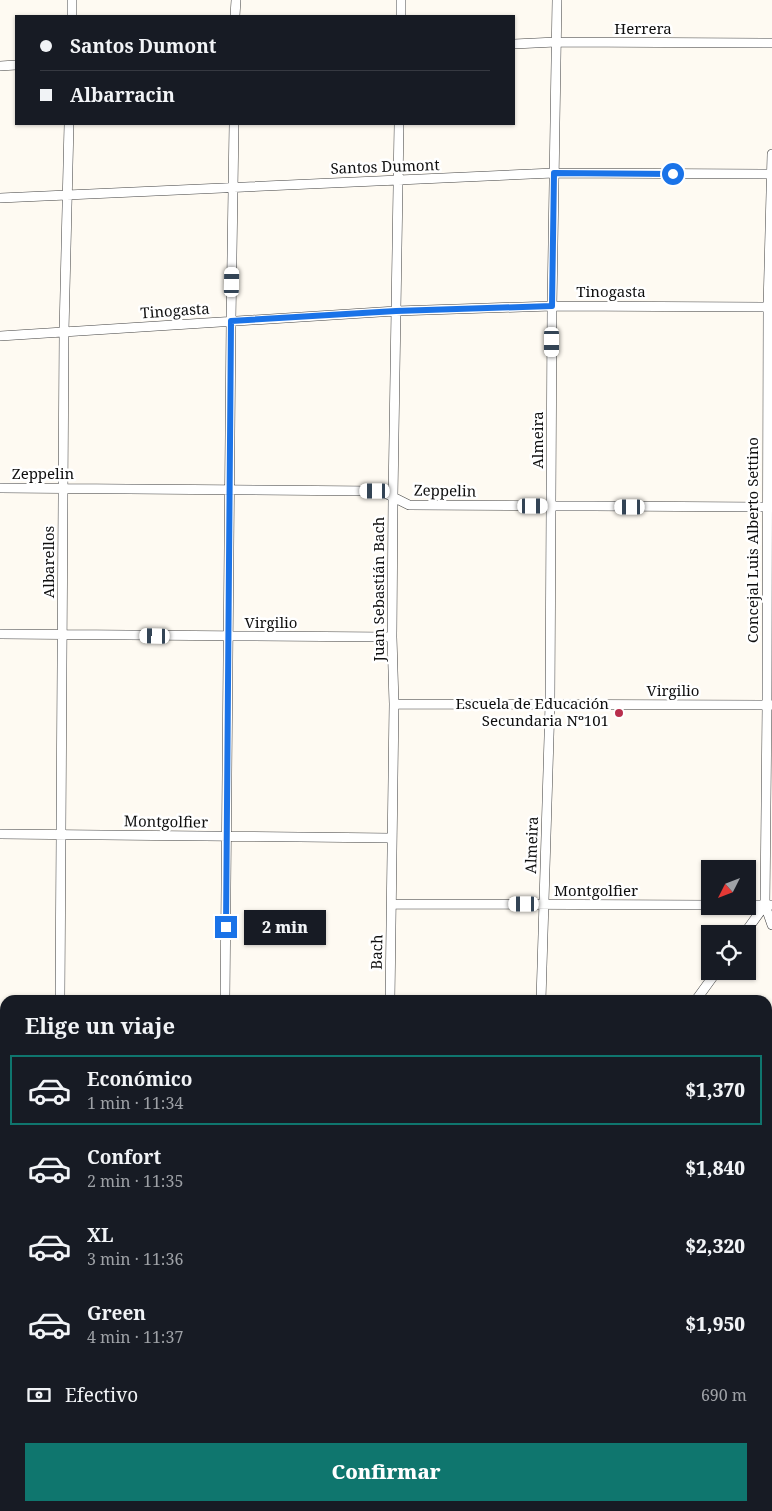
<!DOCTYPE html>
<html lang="es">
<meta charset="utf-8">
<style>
body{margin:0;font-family:"Noto Serif",serif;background:#20242c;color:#f1f3f6;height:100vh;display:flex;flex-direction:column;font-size:19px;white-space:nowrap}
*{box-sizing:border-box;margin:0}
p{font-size:16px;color:#9ea1a6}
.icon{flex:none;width:28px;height:28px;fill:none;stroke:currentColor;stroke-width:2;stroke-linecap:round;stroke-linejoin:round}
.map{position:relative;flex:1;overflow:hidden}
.drawer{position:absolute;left:0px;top:995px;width:772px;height:516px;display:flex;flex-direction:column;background:#171b24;border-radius:15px 15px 0 0;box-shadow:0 1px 4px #0004}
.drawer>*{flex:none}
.hud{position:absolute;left:15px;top:15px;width:500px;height:110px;border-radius:0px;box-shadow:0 1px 4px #0004;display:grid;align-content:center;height:110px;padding:0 25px;background:#171b24}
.needle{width:32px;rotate:228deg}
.controls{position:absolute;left:701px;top:860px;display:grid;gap:10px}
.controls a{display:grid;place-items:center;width:55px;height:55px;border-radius:0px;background:#171b24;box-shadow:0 1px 4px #0004;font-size:25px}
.end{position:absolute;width:22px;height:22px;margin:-11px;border:6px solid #1a73e8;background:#fff;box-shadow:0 0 0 2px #fff}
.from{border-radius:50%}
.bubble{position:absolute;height:35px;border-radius:0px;background:#171b24;box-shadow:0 1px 4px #0004;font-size:16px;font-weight:800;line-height:35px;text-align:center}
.car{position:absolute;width:15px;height:30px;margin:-15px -8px;border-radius:6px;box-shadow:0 0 4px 1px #0007;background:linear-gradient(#fff 24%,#345 0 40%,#fff 0 76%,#345 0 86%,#fff 0)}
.hud b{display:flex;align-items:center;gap:18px;height:48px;font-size:19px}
.hud b+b{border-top:1px solid #363941}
.hud i{width:12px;height:12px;background:#f1f3f6}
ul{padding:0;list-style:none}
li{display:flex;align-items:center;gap:15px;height:70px;margin:0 10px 8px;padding:0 15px;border:2px solid transparent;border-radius:0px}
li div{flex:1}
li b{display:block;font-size:19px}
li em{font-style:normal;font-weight:800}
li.on{border-color:#0f766e}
li>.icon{width:45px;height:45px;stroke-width:1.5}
h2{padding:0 25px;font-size:22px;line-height:60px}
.pay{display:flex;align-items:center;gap:12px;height:55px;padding:0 25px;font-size:19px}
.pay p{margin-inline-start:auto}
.primary-button{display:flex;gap:10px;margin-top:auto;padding:10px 25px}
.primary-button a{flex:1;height:58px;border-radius:0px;background:#0f766e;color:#fff;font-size:20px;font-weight:800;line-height:58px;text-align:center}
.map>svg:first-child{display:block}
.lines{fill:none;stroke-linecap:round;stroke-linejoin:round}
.minor-casing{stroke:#424242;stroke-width:10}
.minor{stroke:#fff;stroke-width:9}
.route{stroke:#1a73e8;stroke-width:6}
.poi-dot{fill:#b92e4c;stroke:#fff;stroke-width:2}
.labels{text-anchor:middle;stroke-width:5;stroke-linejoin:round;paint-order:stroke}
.street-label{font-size:15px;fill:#0f0f0f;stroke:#fff}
.poi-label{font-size:15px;fill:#0f0f0f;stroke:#fff;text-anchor:end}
</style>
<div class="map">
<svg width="772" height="1511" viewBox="0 0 772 1511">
<rect width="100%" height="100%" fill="#fefaf2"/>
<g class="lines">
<defs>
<path id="minor" d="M72,16v-16
M235,16l1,-16
M401,16v-16
M514,44l42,-2 216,1
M0,66l16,-1
M772,154l-4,153 -1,398 -2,200 7,20
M0,198l554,-25 218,1
M0,336l396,-25 156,-5 220,1
M0,488l375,3 10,2 24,12 363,2
M0,634l392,3
M394,704l378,1
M0,834l391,4
M392,904l318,1
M748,905h24
M744,934l21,-29
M60,1000l4,-668 5,-208
M225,1000l6,-679 3,-197
M390,1000l4,-296 -2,-67 1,-140 6,-373
M541,1000l9,-296 2,-398 5,-306
M696,1000l21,-29
M0,1039h5
M768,1041h4
M0,1201h5
M768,1204h4
M0,1388h5
M768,1389h4
M391,1506v5
M58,1511v-5
M222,1511v-5
M538,1511l1,-5"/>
</defs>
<use href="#minor" class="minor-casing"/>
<use href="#minor" class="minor"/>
</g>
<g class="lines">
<path class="route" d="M226,927l5,-606 165,-10 156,-5 2,-133 119,1"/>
</g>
<circle class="poi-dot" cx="619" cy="713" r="5"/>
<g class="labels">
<g class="street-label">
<text x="643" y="34">Herrera</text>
<text transform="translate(385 167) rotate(-2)" y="5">Santos Dumont</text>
<text x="611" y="297">Tinogasta</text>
<text transform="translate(175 311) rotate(-4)" y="5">Tinogasta</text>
<text transform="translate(538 440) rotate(-90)" y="5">Almeira</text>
<text x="43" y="479">Zeppelin</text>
<text transform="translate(445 491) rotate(1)" y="5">Zeppelin</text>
<text transform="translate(753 540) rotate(-90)" y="5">Concejal Luis Alberto Settino</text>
<text transform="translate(49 562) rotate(-90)" y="5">Albarellos</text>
<text transform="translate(379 589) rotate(-90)" y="5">Juan Sebastián Bach</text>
<text x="271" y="628">Virgilio</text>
<text x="673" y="696">Virgilio</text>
<text transform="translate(166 822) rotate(1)" y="5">Montgolfier</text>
<text transform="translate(532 845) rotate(-88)" y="5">Almeira</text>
<text x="596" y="896">Montgolfier</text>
<text transform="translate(377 952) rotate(-89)" y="5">Bach</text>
</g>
<g class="poi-label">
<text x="609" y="709">Escuela de Educación<tspan x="609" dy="17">Secundaria Nº101</tspan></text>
</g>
</g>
</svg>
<div class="controls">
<a><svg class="needle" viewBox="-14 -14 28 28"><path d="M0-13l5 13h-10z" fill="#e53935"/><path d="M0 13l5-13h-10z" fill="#9ea1a6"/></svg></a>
<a><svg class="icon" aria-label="locate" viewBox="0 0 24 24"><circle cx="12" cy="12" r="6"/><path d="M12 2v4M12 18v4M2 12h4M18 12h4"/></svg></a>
</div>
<i class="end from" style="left:673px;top:174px"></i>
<i class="end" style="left:226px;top:927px"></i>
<div class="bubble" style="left:244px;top:910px;width:82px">2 min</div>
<i class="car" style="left:232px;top:282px;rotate:1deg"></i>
<i class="car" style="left:552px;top:342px;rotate:180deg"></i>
<i class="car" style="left:375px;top:491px;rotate:270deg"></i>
<i class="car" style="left:533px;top:506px;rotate:90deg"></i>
<i class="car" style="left:630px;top:507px;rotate:270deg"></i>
<i class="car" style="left:155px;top:636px;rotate:271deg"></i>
<i class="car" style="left:524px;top:904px;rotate:270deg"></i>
<div class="hud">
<b><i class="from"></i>Santos Dumont</b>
<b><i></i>Albarracin</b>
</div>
<section class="drawer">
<h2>Elige un viaje</h2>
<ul>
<li class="on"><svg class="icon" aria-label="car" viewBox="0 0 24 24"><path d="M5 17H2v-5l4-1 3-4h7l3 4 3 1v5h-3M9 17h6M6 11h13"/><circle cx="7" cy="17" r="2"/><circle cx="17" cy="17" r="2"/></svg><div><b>Económico</b><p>1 min · 11:34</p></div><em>$1,370</em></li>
<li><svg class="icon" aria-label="car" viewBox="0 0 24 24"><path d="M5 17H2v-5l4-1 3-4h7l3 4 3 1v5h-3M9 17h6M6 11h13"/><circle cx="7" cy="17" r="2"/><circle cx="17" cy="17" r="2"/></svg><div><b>Confort</b><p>2 min · 11:35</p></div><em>$1,840</em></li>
<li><svg class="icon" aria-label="car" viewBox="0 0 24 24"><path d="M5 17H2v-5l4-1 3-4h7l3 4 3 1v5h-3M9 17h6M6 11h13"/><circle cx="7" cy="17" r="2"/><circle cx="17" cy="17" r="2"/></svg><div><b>XL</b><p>3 min · 11:36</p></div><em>$2,320</em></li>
<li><svg class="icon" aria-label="car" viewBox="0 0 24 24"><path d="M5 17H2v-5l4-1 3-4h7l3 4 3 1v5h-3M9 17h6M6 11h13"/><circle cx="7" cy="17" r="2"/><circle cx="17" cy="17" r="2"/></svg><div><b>Green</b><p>4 min · 11:37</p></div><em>$1,950</em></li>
</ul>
<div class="pay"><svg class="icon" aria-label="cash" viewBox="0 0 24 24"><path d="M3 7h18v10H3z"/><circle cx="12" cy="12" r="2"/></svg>Efectivo<p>690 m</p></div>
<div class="primary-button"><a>Confirmar</a></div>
</section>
</div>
